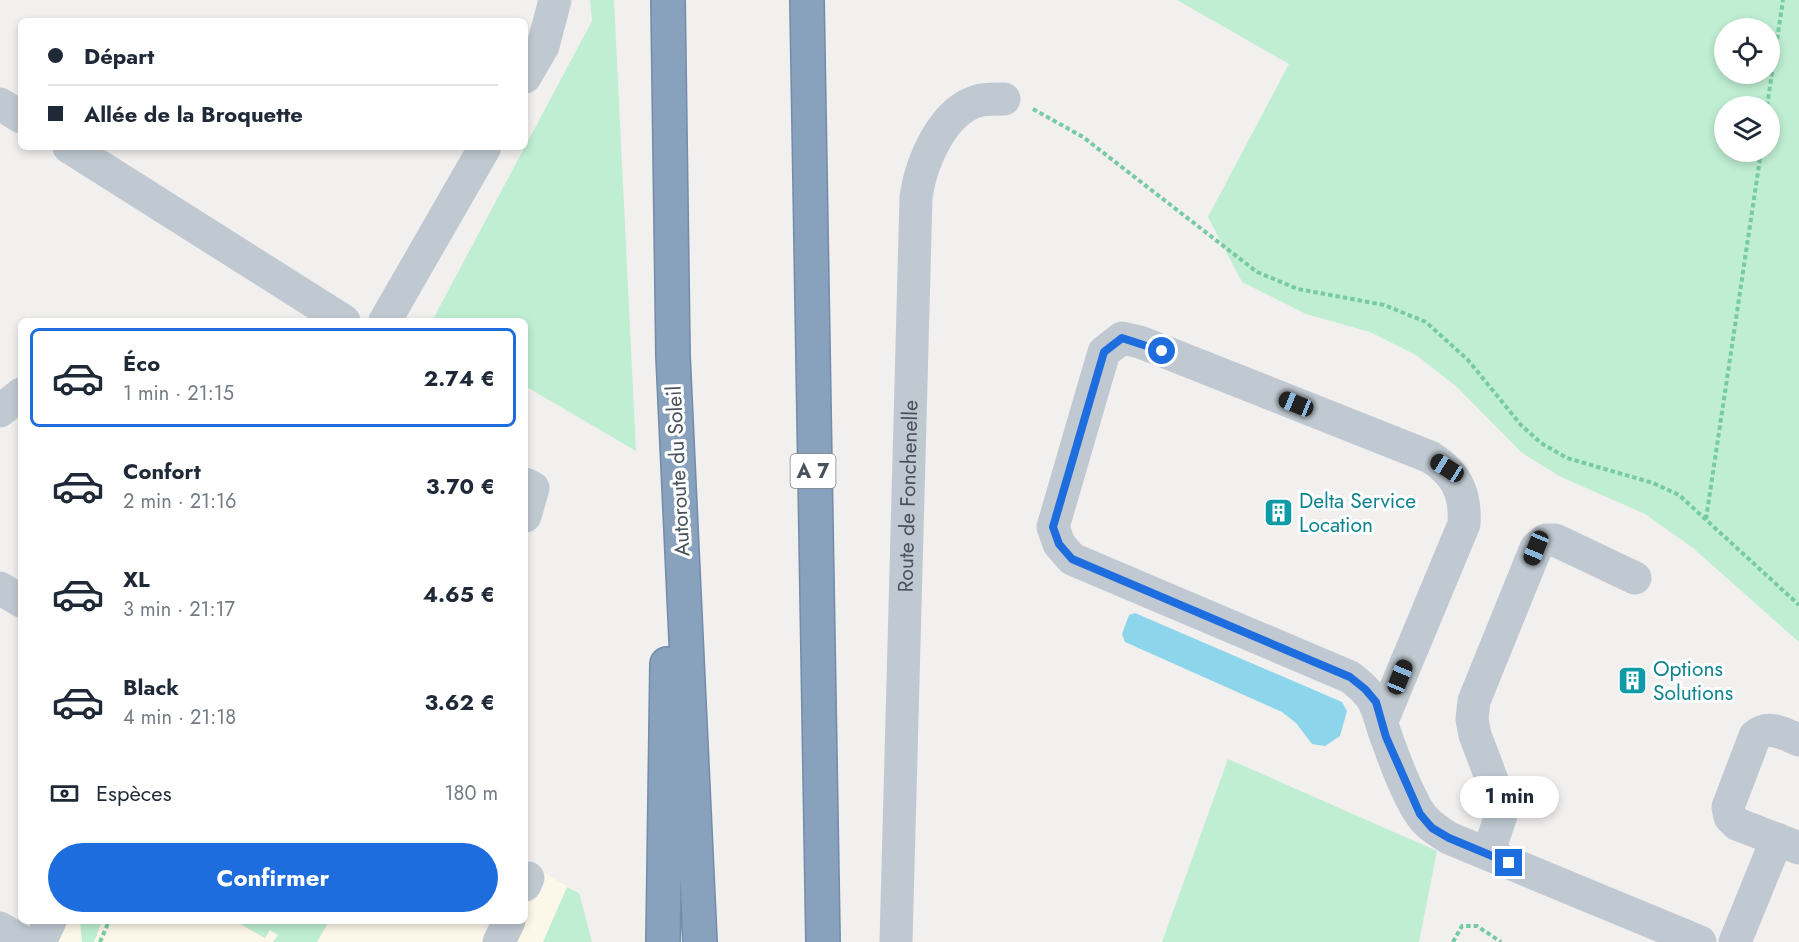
<!DOCTYPE html>
<html lang="fr">
<meta charset="utf-8">
<style>
body{margin:0;font-family:Jost,sans-serif;background:#f6f6f7;color:#1f2937;height:100vh;display:flex;flex-direction:column;font-size:22px;white-space:nowrap}
*{box-sizing:border-box;margin:0}
p{font-size:20px;color:#747a83}
.icon{flex:none;width:33px;height:33px;fill:none;stroke:currentColor;stroke-width:2;stroke-linecap:round;stroke-linejoin:round}
.map{position:relative;flex:1;overflow:hidden}
.panel{position:absolute;left:18px;top:318px;width:510px;height:606px;display:flex;flex-direction:column;background:#fff;border-radius:9px;box-shadow:0 3px 9px #0003}
.panel>*{flex:none}
.guide{position:absolute;left:18px;top:18px;width:510px;height:132px;border-radius:9px;box-shadow:0 3px 9px #0003;display:grid;align-content:center;height:132px;padding:0 30px;background:#fff}
.controls{position:absolute;left:1714px;top:18px;display:grid;gap:12px}
.controls a{display:grid;place-items:center;width:66px;height:66px;border-radius:50%;background:#fff;box-shadow:0 3px 9px #0003;font-size:30px}
.end{position:absolute;width:27px;height:27px;margin:-14px;border:8px solid #1d6dde;background:#fff;box-shadow:0 0 0 3px #fff}
.from{border-radius:50%}
.bubble{position:absolute;height:42px;border-radius:21px;background:#fff;box-shadow:0 3px 9px #0003;font-size:20px;font-weight:700;line-height:42px;text-align:center}
.car{position:absolute;width:18px;height:36px;margin:-18px -9px;border-radius:8px;box-shadow:0 0 4px 2px #0007;background:linear-gradient(#222 24%,#8ab4d8 0 40%,#222 0 76%,#8ab4d8 0 86%,#222 0)}
.guide b{display:flex;align-items:center;gap:21px;height:57px;font-size:22px}
.guide b+b{border-top:2px solid #e0e1e3}
.guide i{width:15px;height:15px;background:#1f2937}
ul{padding:10px 0 0;list-style:none}
li{display:flex;align-items:center;gap:18px;height:99px;margin:0 12px 9px;padding:0 18px;border:3px solid transparent;border-radius:9px}
li div{flex:1}
li b{display:block;font-size:22px}
li em{font-style:normal;font-weight:700}
li.selected{border-color:#1d6dde}
li>.icon{width:54px;height:54px;stroke-width:1.5}
.pay{display:flex;align-items:center;gap:15px;height:66px;padding:0 30px;font-size:22px}
.pay p{margin-inline-start:auto}
.primary-button{display:flex;gap:12px;margin-top:auto;padding:12px 30px}
.primary-button a{flex:1;height:69px;border-radius:36px;background:#1d6dde;color:#fff;font-size:24px;font-weight:700;line-height:69px;text-align:center}
.map>svg:first-child{display:block}
.commercial{fill:#fcf7e9}
.green{fill:#bfeed2;fill-rule:evenodd}
.water{fill:#8dd5ea}
.lines{fill:none;stroke-linecap:round;stroke-linejoin:round}
.highway-casing{stroke:#738ca9;stroke-width:36}
.path{stroke:#77cba4;stroke-width:4;stroke-dasharray:4.5 3;stroke-linecap:butt}
.minor{stroke:#c0c9d1;stroke-width:33}
.highway{stroke:#88a1bd;stroke-width:33}
.route{stroke:#1d6dde;stroke-width:8}
.labels{text-anchor:middle;stroke-width:6;stroke-linejoin:round;paint-order:stroke}
.shield{fill:#fff;stroke:#7f868d;stroke-width:1.5}
.shield-label{font-size:20px;font-weight:bold;fill:#48525c}
.street-label{font-size:21px;fill:#48525c;stroke:#fff}
.culture-label{font-size:21px;fill:#0d838f;stroke:#fff;text-anchor:start}
</style>
<div class="map">
<svg width="1799" height="942" viewBox="0 0 1799 942">
<rect width="100%" height="100%" fill="#f2efef"/>
<path class="commercial" d="M525,862l54,31 10,49h-538l13,-21h461z"/>
<path class="green" d="M590,0h24l22,451 -111,-65v-65h-93l160,-300z
M1177,0h622v642l-106,-94 -48,-34 -86,-38 -38,-24 -64,-65 -41,-32 -46,-23 -64,-18 -64,-32 -34,-65 81,-153zM1725,28h45v46h-45zM1770,106v46h-45v-46z
M1228,759l209,92 -18,91h-257z
M567,887l12,6 13,49h-49z
M80,921h22l-8,21h-12z
M235,921h94l-12,21h-44l5,-7 -8,-5 -5,8z"/>
<path class="water" d="M1135,613l207,89 5,9 -7,25 -15,10 -13,-2 -16,-21 -14,-11 -157,-70 -3,-8 7,-19z"/>
<g class="lines">
<defs>
<path id="highway" d="M668,0l5,356 27,586
M807,0l16,942
M663,942l4,-278"/>
</defs>
<use href="#highway" class="highway-casing"/>
<path class="path" d="M1767,106l16,-106
M1033,109l50,28 174,135 41,17 86,16 42,17 42,38 53,65 20,18 26,15 86,25 26,12 120,110
M1706,519l55,-367
M100,942l9,-21
M1453,942l9,-16h15l24,16"/>
<g class="minor">
<path d="M525,77l18,-31 12,-46"/>
<path d="M0,104l21,13"/>
<path d="M69,147l275,174"/>
<path d="M385,321l100,-174"/>
<path d="M0,411l21,-17"/>
<path d="M525,484l8,4 -8,28"/>
<path d="M0,588l21,13"/>
<path d="M1382,721l82,-197c2,-31 -8,-51 -34,-67l-290,-115 -18,-4 -18,14 -51,175 6,17 13,15 278,118c30,23 25,30 37,62 7,20 22,59 34,76 7,10 17,16 28,23l251,104"/>
<path d="M1799,740c-15,-6 -30,-16 -44,-4l-27,71 2,10 7,7 62,24"/>
<path d="M1488,854l15,-45 -28,-74 -3,-16 2,-18 62,-153 10,-8h9l80,38"/>
<path d="M525,885l3,-7"/>
<path d="M0,928l23,14"/>
<path d="M40,942l10,-21"/>
<path d="M499,942l10,-21"/>
<path id="s1" d="M896,942l20,-745c5,-34 26,-88 65,-97 7,-1 16,-1 23,-1"/>
<path d="M1735,942l42,-103"/>
</g>
<use href="#highway" class="highway"/>
</g>
<g class="lines">
<path class="route" d="M1162,351l-40,-13 -18,14 -51,175 6,17 13,15 278,118 15,12 11,13 10,35 34,77 12,14 17,10 60,25"/>
</g>
<defs>
<symbol id="building-square" viewBox="-11 -11 22 22"><rect x="-9" y="-9" width="18" height="18" rx="4" fill="#0f9aa8" stroke="#fff"/><path d="M-4-6H4V6H1V3H-1V6H-4ZM-2.5-4.3h1.7v1.8h-1.7ZM.8-4.3h1.7v1.8H.8ZM-2.5-1h1.7V.8h-1.7ZM.8-1h1.7V.8H.8Z" fill="#fff"/></symbol>
</defs>
<g fill-rule="evenodd">
<use href="#building-square" x="1262" y="496" width="33" height="33"/>
<use href="#building-square" x="1616" y="664" width="33" height="33"/>
</g>
<g class="labels">
<rect class="shield" x="790.5" y="454" width="45" height="34" rx="4.5"/>
<g class="shield-label">
<text x="813" y="478">A 7</text>
</g>
<g class="street-label">
<text transform="translate(678 471) rotate(-93)" y="7">Autoroute du Soleil</text>
<text dy="7" stroke="none"><textPath href="#s1" startOffset="446">Route de Fonchenelle</textPath></text>
</g>
<g class="culture-label">
<text x="1299" y="508">Delta Service<tspan x="1299" dy="24">Location</tspan></text>
<text x="1653" y="676">Options<tspan x="1653" dy="24">Solutions</tspan></text>
</g>
</g>
</svg>
<div class="controls">
<a><svg class="icon" aria-label="locate" viewBox="0 0 24 24"><circle cx="12" cy="12" r="6"/><path d="M12 2v4M12 18v4M2 12h4M18 12h4"/></svg></a>
<a><svg class="icon" aria-label="layers" viewBox="0 0 24 24"><path d="M12 4l9 5-9 5-9-5zM3 14l9 5 9-5"/></svg></a>
</div>
<i class="end from" style="left:1162px;top:351px"></i>
<i class="end" style="left:1509px;top:863px"></i>
<div class="bubble" style="left:1460px;top:776px;width:99px">1 min</div>
<i class="car" style="left:1296px;top:404px;rotate:292deg"></i>
<i class="car" style="left:1447px;top:468px;rotate:302deg"></i>
<i class="car" style="left:1536px;top:548px;rotate:202deg"></i>
<i class="car" style="left:1400px;top:677px;rotate:22deg"></i>
<div class="guide">
<b><i class="from"></i>Départ</b>
<b><i></i>Allée de la Broquette</b>
</div>
<section class="panel">
<ul>
<li class="selected"><svg class="icon" aria-label="car" viewBox="0 0 24 24"><path d="M5 17H2v-5l4-1 3-4h7l3 4 3 1v5h-3M9 17h6M6 11h13"/><circle cx="7" cy="17" r="2"/><circle cx="17" cy="17" r="2"/></svg><div><b>Éco</b><p>1 min · 21:15</p></div><em>2.74 €</em></li>
<li><svg class="icon" aria-label="car" viewBox="0 0 24 24"><path d="M5 17H2v-5l4-1 3-4h7l3 4 3 1v5h-3M9 17h6M6 11h13"/><circle cx="7" cy="17" r="2"/><circle cx="17" cy="17" r="2"/></svg><div><b>Confort</b><p>2 min · 21:16</p></div><em>3.70 €</em></li>
<li><svg class="icon" aria-label="car" viewBox="0 0 24 24"><path d="M5 17H2v-5l4-1 3-4h7l3 4 3 1v5h-3M9 17h6M6 11h13"/><circle cx="7" cy="17" r="2"/><circle cx="17" cy="17" r="2"/></svg><div><b>XL</b><p>3 min · 21:17</p></div><em>4.65 €</em></li>
<li><svg class="icon" aria-label="car" viewBox="0 0 24 24"><path d="M5 17H2v-5l4-1 3-4h7l3 4 3 1v5h-3M9 17h6M6 11h13"/><circle cx="7" cy="17" r="2"/><circle cx="17" cy="17" r="2"/></svg><div><b>Black</b><p>4 min · 21:18</p></div><em>3.62 €</em></li>
</ul>
<div class="pay"><svg class="icon" aria-label="cash" viewBox="0 0 24 24"><path d="M3 7h18v10H3z"/><circle cx="12" cy="12" r="2"/></svg>Espèces<p>180 m</p></div>
<div class="primary-button"><a>Confirmer</a></div>
</section>
</div>
